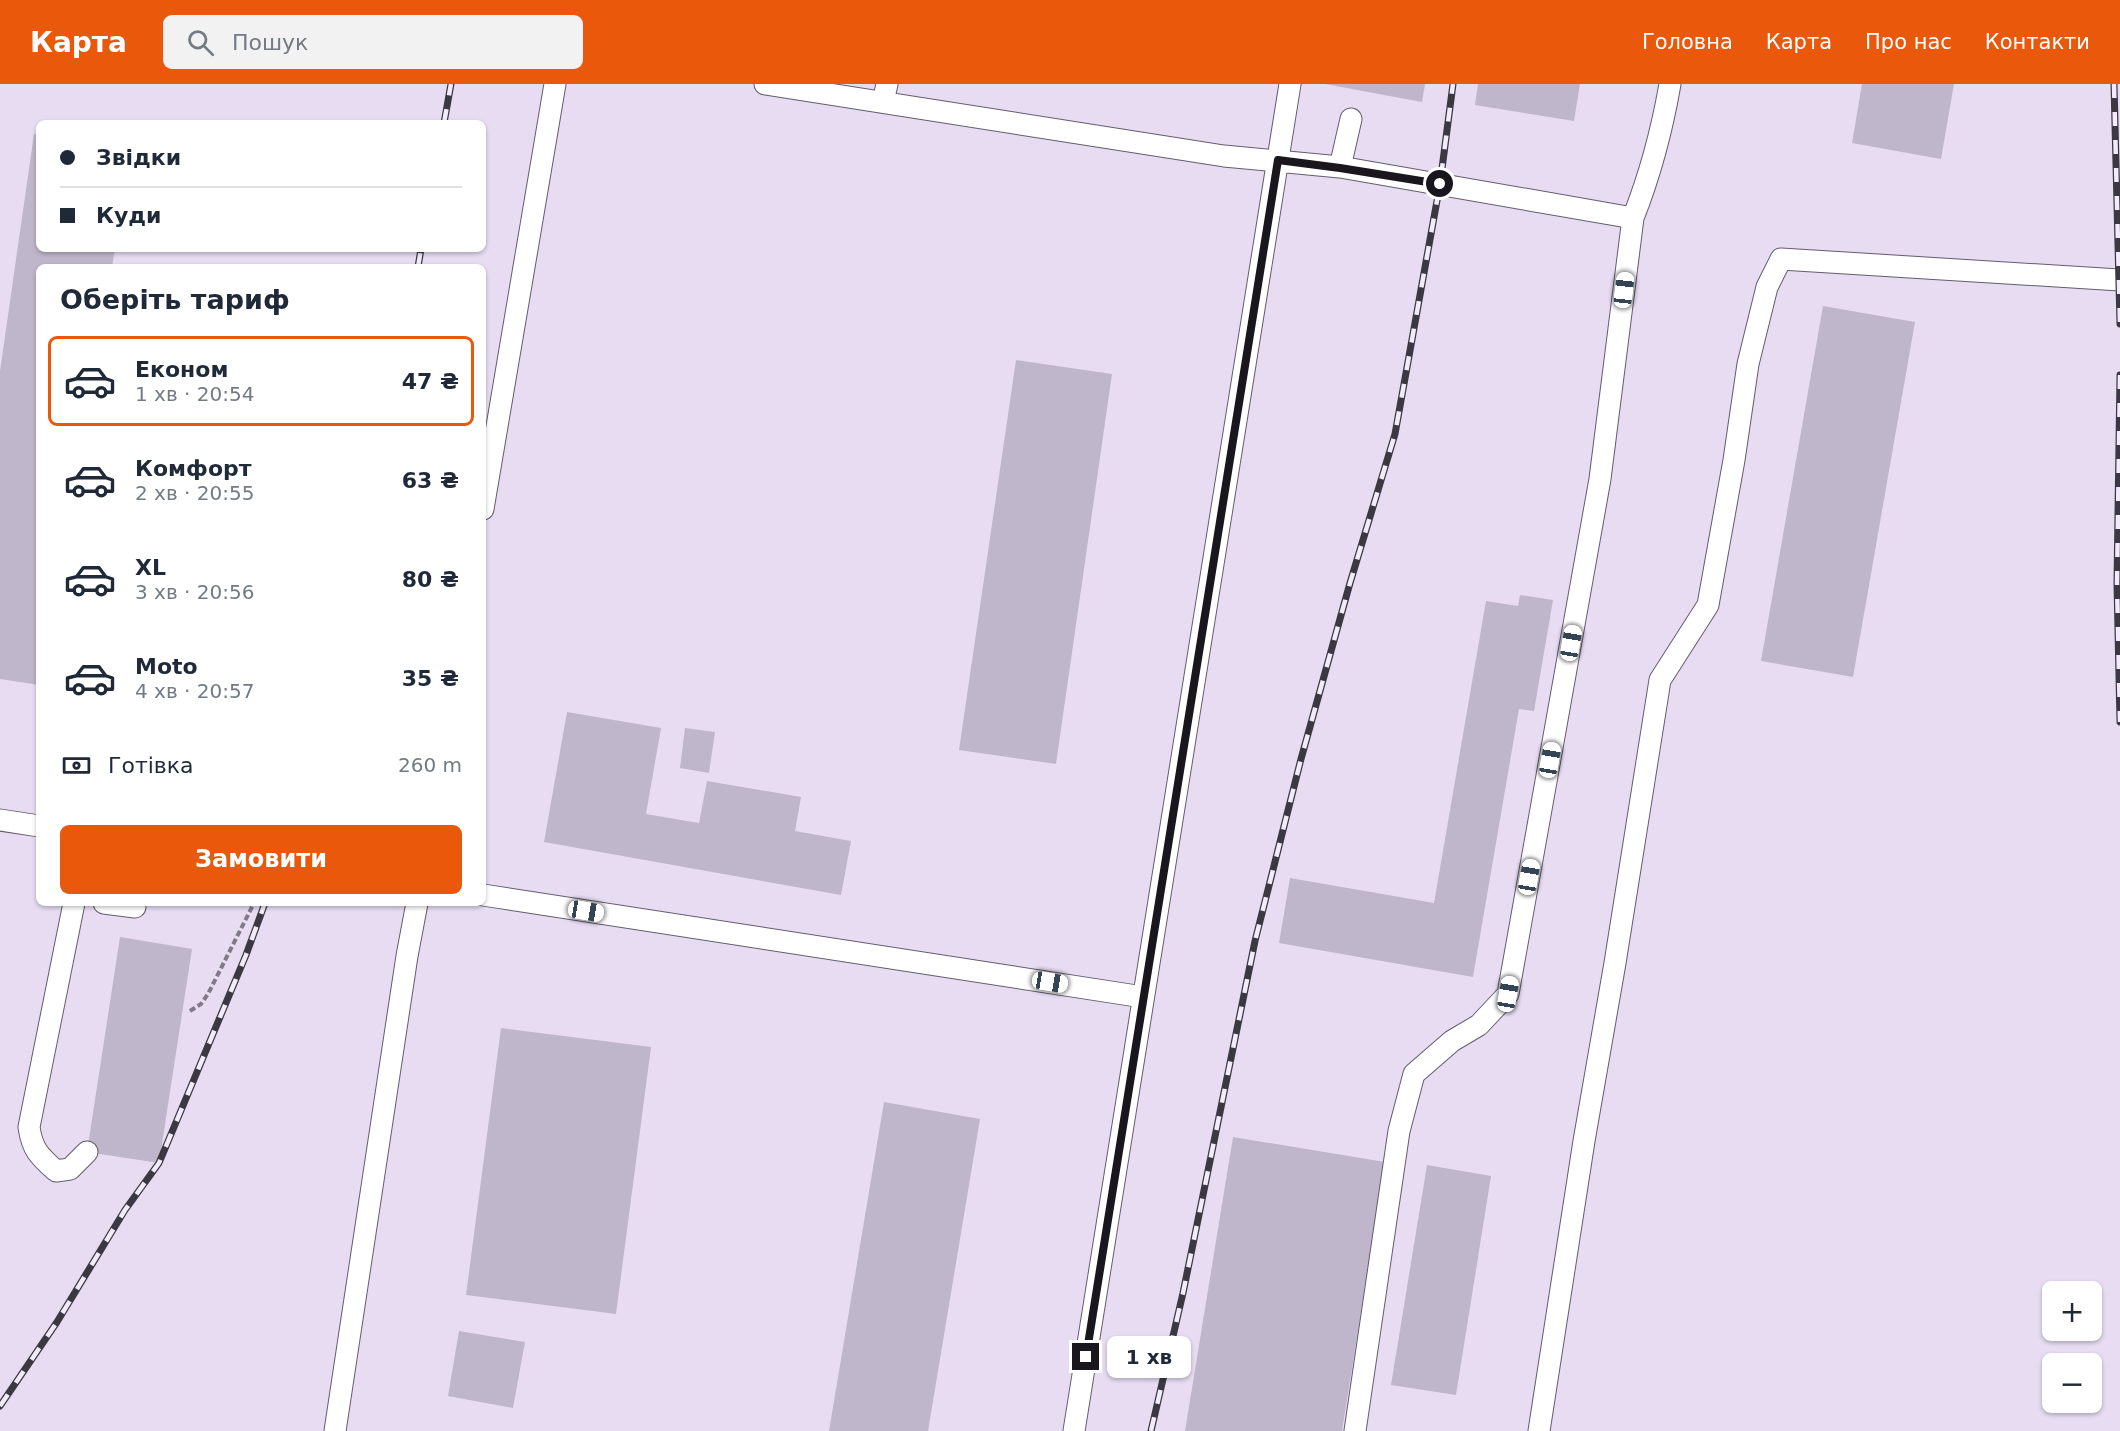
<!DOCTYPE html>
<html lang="uk">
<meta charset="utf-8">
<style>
body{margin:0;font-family:"DejaVu Sans",sans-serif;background:#f2f2f3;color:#1f2937;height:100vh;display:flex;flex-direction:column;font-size:22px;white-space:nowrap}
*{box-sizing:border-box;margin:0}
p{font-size:20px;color:#747a83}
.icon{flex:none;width:33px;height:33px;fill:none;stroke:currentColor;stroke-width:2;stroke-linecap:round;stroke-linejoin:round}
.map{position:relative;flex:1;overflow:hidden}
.panel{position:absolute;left:36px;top:180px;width:450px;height:642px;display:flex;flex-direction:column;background:#fff;border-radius:9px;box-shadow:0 2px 4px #0004}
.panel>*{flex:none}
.hud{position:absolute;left:36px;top:36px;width:450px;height:132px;border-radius:9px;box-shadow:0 2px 4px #0004;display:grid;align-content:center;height:132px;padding:0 24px;background:#fff}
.fabs{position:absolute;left:2042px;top:1197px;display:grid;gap:12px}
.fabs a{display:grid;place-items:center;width:60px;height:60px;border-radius:9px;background:#fff;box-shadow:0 2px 4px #0004;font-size:30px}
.end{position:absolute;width:27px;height:27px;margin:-14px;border:8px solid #19161d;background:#fff;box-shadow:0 0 0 3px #fff}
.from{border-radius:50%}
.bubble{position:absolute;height:42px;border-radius:9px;background:#fff;box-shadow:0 2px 4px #0004;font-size:20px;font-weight:800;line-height:42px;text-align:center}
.car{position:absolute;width:18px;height:36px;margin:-18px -9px;border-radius:8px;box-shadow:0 0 4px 2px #0007;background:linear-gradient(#fff 24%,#345 0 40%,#fff 0 76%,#345 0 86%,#fff 0)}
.hud b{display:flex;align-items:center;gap:21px;height:57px;font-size:22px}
.hud b+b{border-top:2px solid #e0e1e3}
.hud i{width:15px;height:15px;background:#1f2937}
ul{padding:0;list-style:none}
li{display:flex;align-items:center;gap:18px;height:90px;margin:0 12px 9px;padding:0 12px;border:3px solid transparent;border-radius:9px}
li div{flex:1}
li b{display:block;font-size:22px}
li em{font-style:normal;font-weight:800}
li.selected{border-color:#ea580c}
li>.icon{width:54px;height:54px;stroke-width:1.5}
h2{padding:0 24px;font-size:27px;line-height:72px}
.pay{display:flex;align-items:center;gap:15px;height:66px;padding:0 24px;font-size:22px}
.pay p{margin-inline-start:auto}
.cta{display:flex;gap:12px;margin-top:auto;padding:12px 24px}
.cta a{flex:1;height:69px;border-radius:9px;background:#ea580c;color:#fff;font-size:24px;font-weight:800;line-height:69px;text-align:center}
header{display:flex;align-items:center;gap:36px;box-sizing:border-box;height:84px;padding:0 30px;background:#ea580c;color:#fff}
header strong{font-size:28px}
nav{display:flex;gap:33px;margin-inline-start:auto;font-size:21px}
.search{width:420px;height:54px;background:#f2f2f3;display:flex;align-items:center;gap:15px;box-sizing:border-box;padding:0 21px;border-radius:9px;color:#747a83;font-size:22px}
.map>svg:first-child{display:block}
.building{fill:#c0b6cb}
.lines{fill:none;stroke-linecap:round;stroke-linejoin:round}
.service-casing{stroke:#645c6e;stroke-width:23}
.path{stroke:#807988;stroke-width:4;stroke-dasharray:6 3;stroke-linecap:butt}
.service{stroke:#fff;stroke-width:21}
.rail-casing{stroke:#3c3841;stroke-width:7}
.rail{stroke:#f3ebfc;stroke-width:4.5;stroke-dasharray:14;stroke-linecap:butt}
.route{stroke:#19161d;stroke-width:8}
</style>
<header>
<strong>Карта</strong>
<div class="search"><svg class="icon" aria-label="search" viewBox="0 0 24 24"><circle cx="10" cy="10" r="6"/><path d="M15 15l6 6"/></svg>Пошук</div>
<nav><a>Головна</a><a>Карта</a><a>Про нас</a><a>Контакти</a></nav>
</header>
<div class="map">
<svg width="2120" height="1347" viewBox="0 0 2120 1347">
<rect width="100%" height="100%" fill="#e7dcf2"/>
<path class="building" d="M1325,0h100l-3,18z
M1478,0h102l-6,37 -99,-16z
M1862,0h92l-13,75 -89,-16z
M34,50l5,1v114h76l-3,18h-73v418l-39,-6v-308z
M1823,222l92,16 -62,355 -92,-16z
M1016,276l96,14 -56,390 -97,-14z
M1520,511l33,5 -19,111 -15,-2 -46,268 -194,-34 11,-65 144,25 52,-302 32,5z
M567,628l94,16 -15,86 53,9 8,-42 94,16 -6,34 56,10 -10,54 -297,-53z
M685,644l30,4 -6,41 -29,-5z
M120,853l72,12 -33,214 -72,-11z
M501,944l150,19 -35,267 -150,-19z
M884,1018l96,17 -52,312h-99z
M1233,1053l152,25 -43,269h-157z
M1427,1081l64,11 -35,219 -65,-10z
M459,1247l66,11 -12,66 -65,-12z"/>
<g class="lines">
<defs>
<path id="service" d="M765,0l459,72 116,11 293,51 -33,261 -92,515 -29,31 -27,16 -38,33 -15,57 -44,300
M883,18l4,-18
M1340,83l11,-48
M1633,134c17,-43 29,-88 37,-134
M483,425l72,-425
M0,736l39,6
M483,811l660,102
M74,819l-45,224c3,22 10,29 27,44l14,-2 17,-17
M104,819l31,4
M335,1347l72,-475 10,-53
M1074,1347l216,-1347
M1539,1347l45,-290 31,-178 45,-283 48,-75 26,-145 14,-96 19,-77 14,-28 339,21"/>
</defs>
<use href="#service" class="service-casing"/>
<path class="path" d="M190,927l11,-7 7,-10 46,-91"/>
<use href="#service" class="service"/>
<defs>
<path id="rail" d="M2114,0l6,240
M444,39l7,-39
M418,183l3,-18
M2120,291l-3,209 3,138
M0,1322l57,-84 68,-112 34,-47 87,-208 19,-52
M1151,1347l32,-138 72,-352 46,-182 49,-176 45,-149 45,-250 13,-100"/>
</defs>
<use href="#rail" class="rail-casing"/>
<use href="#rail" class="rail"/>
</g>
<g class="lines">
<path class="route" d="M1086,1273l192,-1197 62,8 100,16"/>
</g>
</svg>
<div class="fabs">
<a>+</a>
<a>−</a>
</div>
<i class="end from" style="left:1440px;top:100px"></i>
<i class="end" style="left:1086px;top:1273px"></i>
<div class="bubble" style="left:1107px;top:1252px;width:84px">1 хв</div>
<i class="car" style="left:1624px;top:206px;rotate:7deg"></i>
<i class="car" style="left:1571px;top:559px;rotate:10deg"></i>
<i class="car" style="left:1550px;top:676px;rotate:10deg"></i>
<i class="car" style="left:1529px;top:793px;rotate:10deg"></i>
<i class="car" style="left:586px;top:827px;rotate:99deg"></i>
<i class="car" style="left:1050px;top:898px;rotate:99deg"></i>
<i class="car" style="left:1508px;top:910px;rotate:10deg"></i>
<div class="hud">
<b><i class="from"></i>Звідки</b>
<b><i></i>Куди</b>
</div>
<section class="panel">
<h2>Оберіть тариф</h2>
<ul>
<li class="selected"><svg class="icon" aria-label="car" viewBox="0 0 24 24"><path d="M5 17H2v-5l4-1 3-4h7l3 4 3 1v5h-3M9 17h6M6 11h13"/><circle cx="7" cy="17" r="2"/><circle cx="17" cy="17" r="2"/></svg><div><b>Економ</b><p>1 хв · 20:54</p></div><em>47 ₴</em></li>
<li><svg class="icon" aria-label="car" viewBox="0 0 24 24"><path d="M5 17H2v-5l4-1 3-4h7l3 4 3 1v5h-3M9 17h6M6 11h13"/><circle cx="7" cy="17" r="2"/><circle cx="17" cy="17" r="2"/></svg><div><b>Комфорт</b><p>2 хв · 20:55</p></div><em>63 ₴</em></li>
<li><svg class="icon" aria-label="car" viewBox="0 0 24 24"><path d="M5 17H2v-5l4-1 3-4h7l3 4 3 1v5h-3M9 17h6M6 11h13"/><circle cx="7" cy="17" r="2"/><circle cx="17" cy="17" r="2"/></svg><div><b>XL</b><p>3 хв · 20:56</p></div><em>80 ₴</em></li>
<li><svg class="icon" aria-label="car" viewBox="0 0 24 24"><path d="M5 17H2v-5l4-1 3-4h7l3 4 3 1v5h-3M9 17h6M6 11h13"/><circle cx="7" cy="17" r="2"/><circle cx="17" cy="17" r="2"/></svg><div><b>Moto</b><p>4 хв · 20:57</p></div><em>35 ₴</em></li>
</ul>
<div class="pay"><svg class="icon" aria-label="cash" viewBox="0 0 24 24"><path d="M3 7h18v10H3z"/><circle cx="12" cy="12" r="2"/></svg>Готівка<p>260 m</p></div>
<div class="cta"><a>Замовити</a></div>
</section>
</div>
